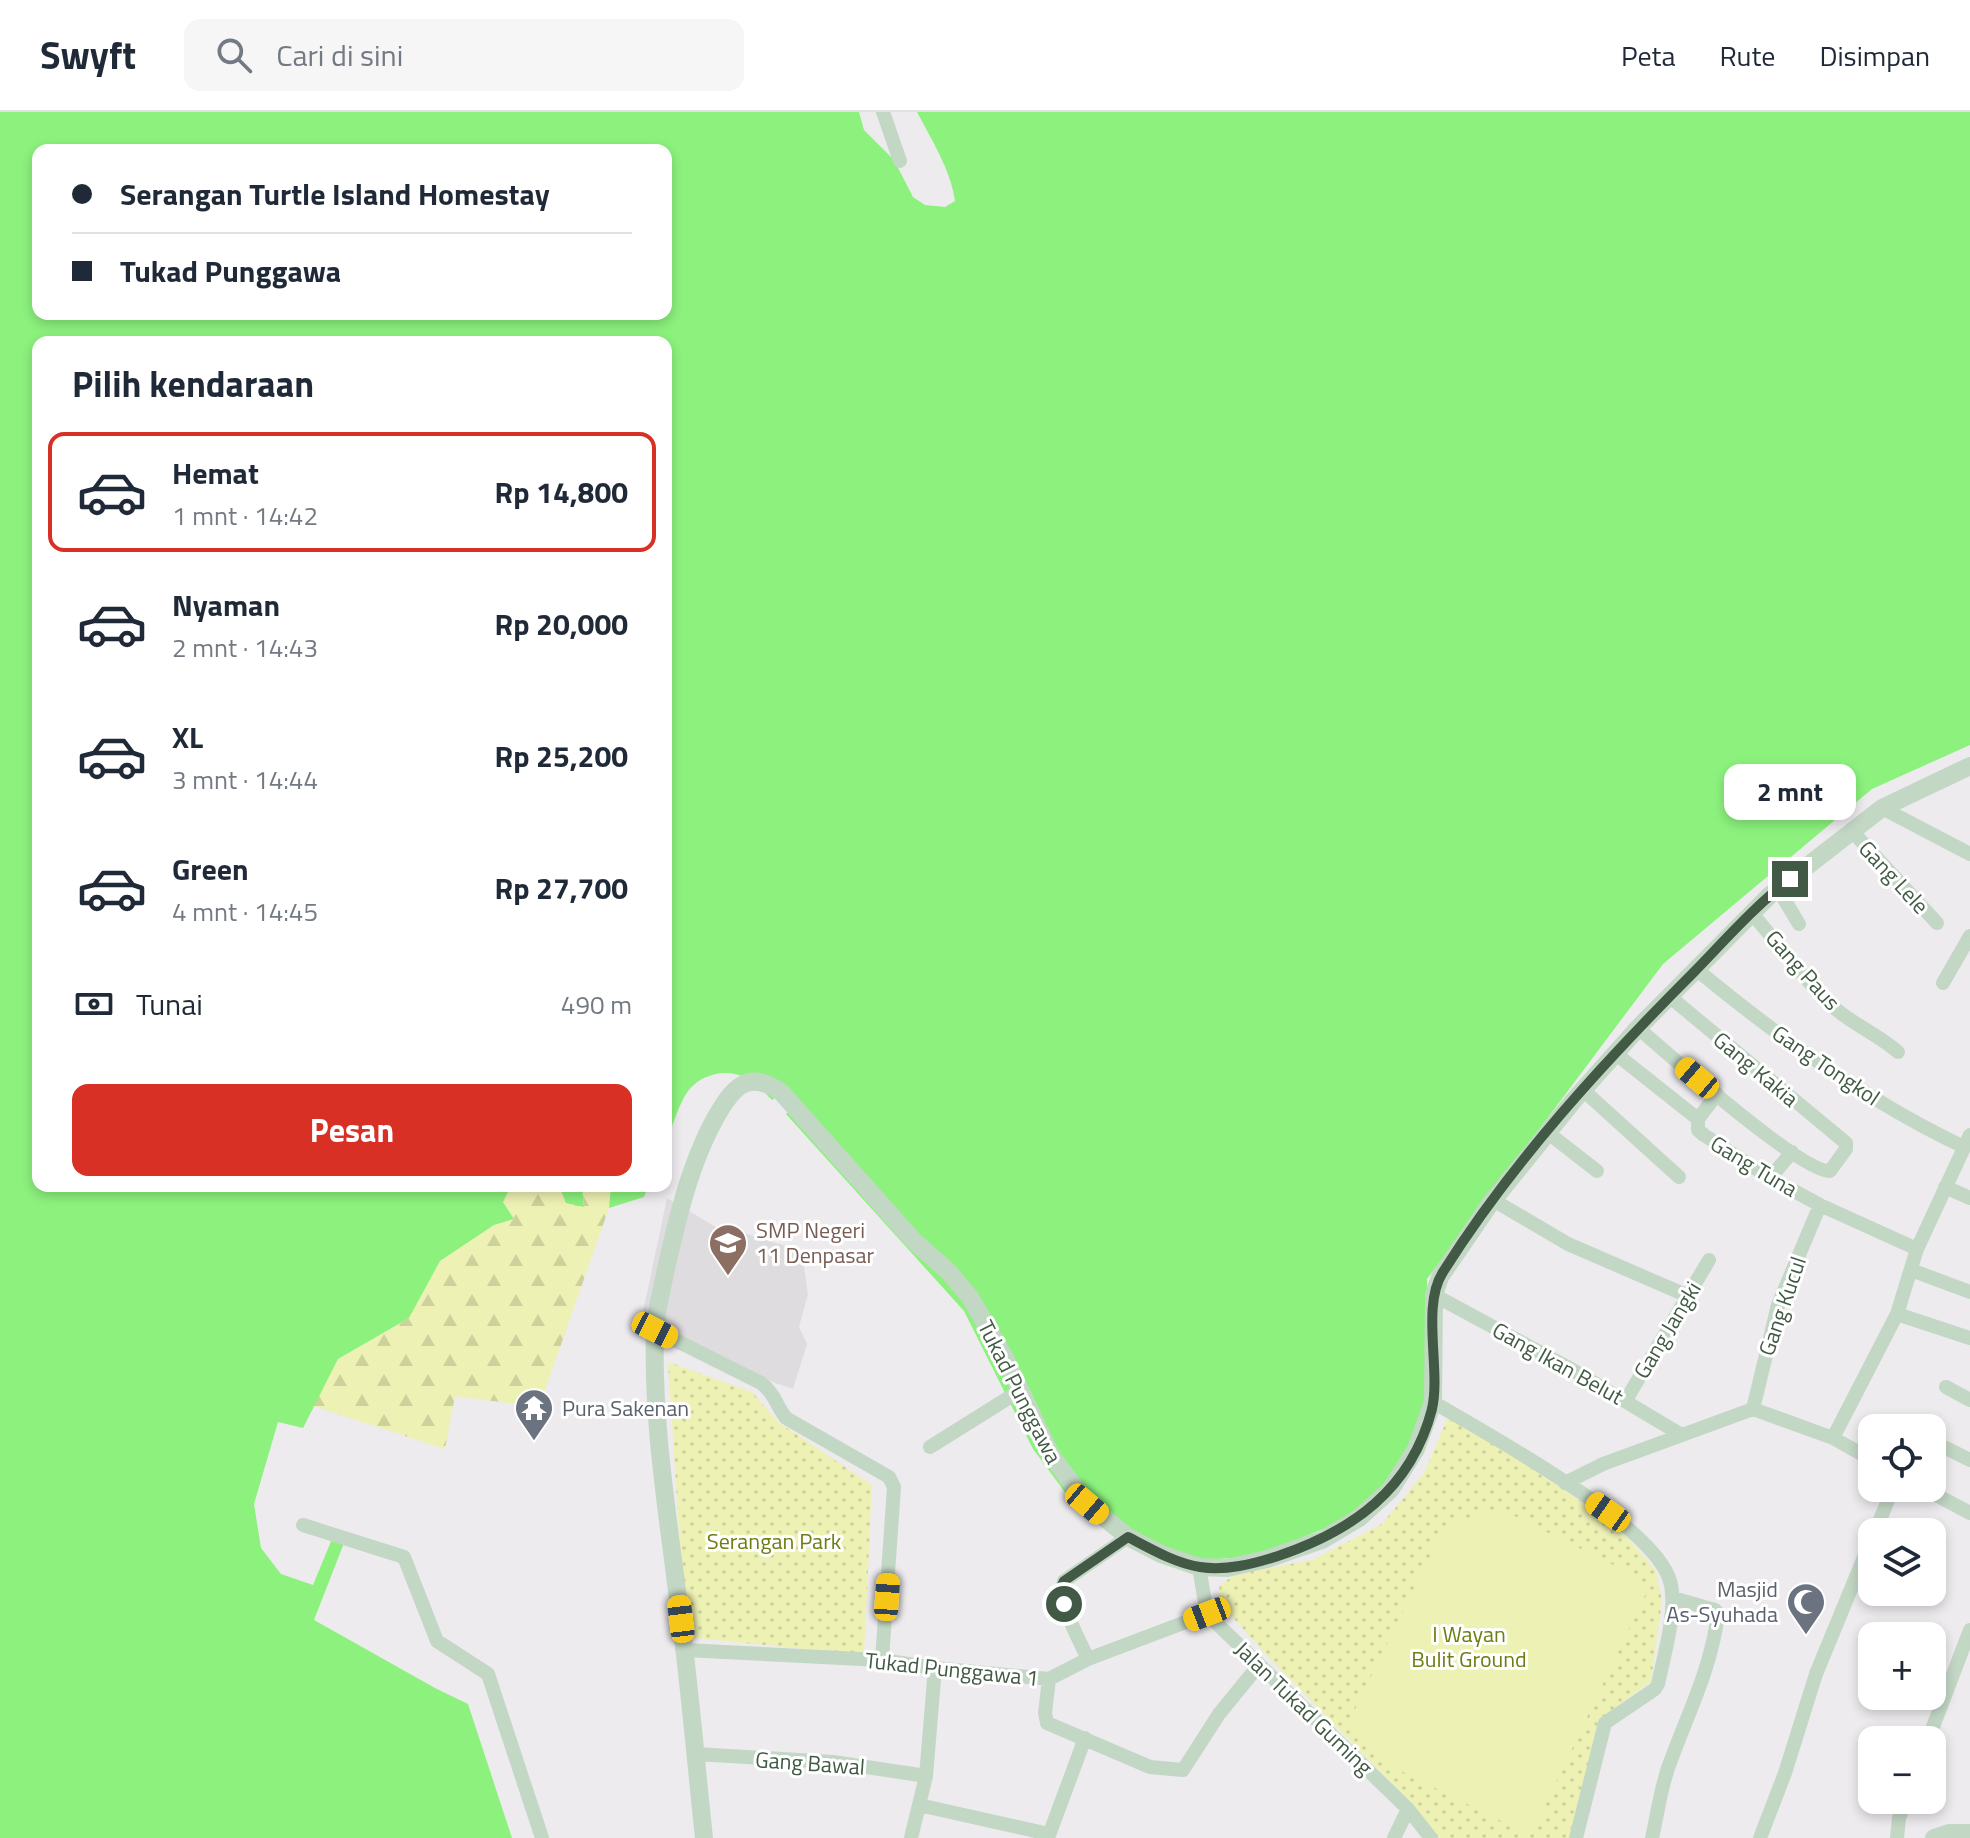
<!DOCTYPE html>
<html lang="id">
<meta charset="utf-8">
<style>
body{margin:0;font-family:"Titillium Web",sans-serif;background:#f6f6f7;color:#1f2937;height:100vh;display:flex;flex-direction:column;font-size:30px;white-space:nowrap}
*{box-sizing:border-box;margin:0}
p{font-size:26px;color:#747a83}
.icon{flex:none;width:44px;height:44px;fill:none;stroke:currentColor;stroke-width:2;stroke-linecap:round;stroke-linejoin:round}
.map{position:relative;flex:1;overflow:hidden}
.details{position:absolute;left:32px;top:224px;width:640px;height:856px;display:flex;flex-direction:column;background:#fff;border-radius:16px;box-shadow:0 4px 12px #0003}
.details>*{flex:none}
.top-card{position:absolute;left:32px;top:32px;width:640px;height:176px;border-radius:16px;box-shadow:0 4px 12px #0003;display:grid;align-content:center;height:176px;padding:0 40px;background:#fff}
.fabs{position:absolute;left:1858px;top:1302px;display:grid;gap:16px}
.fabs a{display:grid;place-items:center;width:88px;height:88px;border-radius:16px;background:#fff;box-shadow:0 4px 12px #0003;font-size:40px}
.end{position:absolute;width:36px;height:36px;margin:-18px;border:10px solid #425a45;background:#fff;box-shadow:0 0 0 4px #fff}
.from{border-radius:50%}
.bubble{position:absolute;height:56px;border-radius:16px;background:#fff;box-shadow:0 4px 12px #0003;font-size:26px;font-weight:700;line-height:56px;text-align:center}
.car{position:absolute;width:24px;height:48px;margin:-24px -12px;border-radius:10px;box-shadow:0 0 6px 2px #0007;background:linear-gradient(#f5c518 24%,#345 0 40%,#f5c518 0 76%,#345 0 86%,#f5c518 0)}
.top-card b{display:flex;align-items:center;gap:28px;height:76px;font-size:30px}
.top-card b+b{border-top:2px solid #e0e1e3}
.top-card i{width:20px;height:20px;background:#1f2937}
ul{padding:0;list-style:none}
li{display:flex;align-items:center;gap:24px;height:120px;margin:0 16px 12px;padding:0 24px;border:4px solid transparent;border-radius:16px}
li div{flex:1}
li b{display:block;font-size:30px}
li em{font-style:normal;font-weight:700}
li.current{border-color:#d93025}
li>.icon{width:72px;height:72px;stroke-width:1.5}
h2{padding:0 40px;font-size:36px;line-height:96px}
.pay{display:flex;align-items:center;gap:20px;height:88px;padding:0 40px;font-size:30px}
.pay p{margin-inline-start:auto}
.primary-button{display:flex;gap:16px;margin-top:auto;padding:16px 40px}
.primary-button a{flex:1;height:92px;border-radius:16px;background:#d93025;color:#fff;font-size:32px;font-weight:700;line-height:92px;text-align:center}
header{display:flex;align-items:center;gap:48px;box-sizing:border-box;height:112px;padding:0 40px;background:#fff;border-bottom:2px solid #e0e1e3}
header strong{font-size:38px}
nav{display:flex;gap:44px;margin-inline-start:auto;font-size:28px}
.search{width:560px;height:72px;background:#f6f6f7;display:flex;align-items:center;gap:20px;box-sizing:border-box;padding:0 28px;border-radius:16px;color:#747a83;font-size:30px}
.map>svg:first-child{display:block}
.education{fill:#dedcdf}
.forest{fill:url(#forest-firs)}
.park{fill:url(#park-dots)}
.pitch{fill:#eef1b4}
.water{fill:#8cf27d;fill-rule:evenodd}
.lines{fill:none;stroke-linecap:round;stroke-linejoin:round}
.minor{stroke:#c3d7c5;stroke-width:14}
.tertiary{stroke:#c3d7c5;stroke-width:18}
.route{stroke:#425a45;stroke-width:10}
.labels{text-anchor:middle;stroke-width:6;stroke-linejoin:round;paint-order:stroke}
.street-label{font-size:22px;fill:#425a45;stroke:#fff}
.education-label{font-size:22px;fill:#785e54;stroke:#fff;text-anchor:start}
.worship-label{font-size:22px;fill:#5b616d;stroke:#fff;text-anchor:start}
.park-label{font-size:22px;fill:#6c7e0f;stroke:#fff}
</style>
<header>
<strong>Swyft</strong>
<div class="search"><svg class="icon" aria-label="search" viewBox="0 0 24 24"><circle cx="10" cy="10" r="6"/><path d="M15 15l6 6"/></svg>Cari di sini</div>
<nav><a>Peta</a><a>Rute</a><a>Disimpan</a></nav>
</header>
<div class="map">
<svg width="1970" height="1726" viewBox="0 0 1970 1726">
<defs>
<pattern id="forest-firs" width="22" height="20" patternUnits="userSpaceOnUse" patternTransform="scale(2)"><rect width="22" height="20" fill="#eef1b4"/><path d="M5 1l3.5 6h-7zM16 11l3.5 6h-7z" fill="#cdd19c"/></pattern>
<pattern id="park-dots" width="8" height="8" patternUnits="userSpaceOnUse" patternTransform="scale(2)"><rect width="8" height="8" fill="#eef1b4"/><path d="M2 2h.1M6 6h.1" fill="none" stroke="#cdd19c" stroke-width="1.8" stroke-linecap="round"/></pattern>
</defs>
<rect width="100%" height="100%" fill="#edebee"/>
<path class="education" d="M667,1086l62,37 8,-4 49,15 17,14 5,34 -9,33 8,17 -14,45 -155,-53z"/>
<path class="forest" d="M582,1074h29l-2,22 -70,199 -84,-11 -10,53 -132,-43 25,-47 71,-41 31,-57 54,-36 20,-6 -11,-17 6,-13 52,-1 23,18z"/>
<path class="park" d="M668,1250l84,30 26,30 94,63 -8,170 -178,-18z
M1449,1303l123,80 53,40 31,36 6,30 -11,80 -51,38 -31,119h-130l-25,-32 -144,-147 -49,-55 -2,-18 17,-12 76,-14 70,-36 42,-51z"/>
<path class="pitch" d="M1498,1396l142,70 7,13 -115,242 -9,-1 -132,-66 -43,-42 96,-197z"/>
<path class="water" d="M0,0h859l5,18 30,30 19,37 12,8 20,2 10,-6c-4,-31 -24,-62 -38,-89h1053v633l-98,44 -209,175 -236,315 2,107 -20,60 -42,65 -73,30 -45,16 -80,5 -53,-25 -46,-38 -37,-50 -69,-138 -178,-197 6,-5 -13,-14 -7,5c-9,-9 -18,-20 -30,-24 -20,-8 -45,0 -56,18 -9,15 -14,33 -20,49v-801h-628v844h544l2,21 -18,-4 -6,-15 -51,2 -6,12 11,17 -20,6 -54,36 -31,57 -71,41 -35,69 -25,-6 -24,82 7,44 20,26 32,11 19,-46 12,4 -30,77 121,68 33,16 44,134h-512zM38,38h628v164h-628z
M611,1074h37l-4,11 -35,11z"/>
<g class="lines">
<path class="minor" d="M883,0l17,49
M1882,696l88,46
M1852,719l85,92
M1777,775l22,37
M1751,800c28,33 54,70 86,98 19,16 42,25 61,42
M1696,857c83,69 171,132 268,178
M1943,871l27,-47
M1638,916c29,25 164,145 192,143l16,-22v-6l-177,-147
M1616,942l82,65v11l6,5 66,43 50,27 97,44
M1583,978l96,87
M1698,1007l19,-25
M1547,1020l50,39
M1770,1066l22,-26
M1945,1075l25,11
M1493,1088l75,44 120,52
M1911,1158l59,22
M1434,1183l137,74 109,65
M1897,1202l73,24
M655,1218l106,53c15,12 14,21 25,35l103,59 5,10 -12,173
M1946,1275l24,13
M1626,1288l83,-140
M1433,1290c54,32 221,122 237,179 8,28 -6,74 -12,103l-3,5 -50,34 -29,115
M1753,1297l25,-104 42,-100
M1833,1326l64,-124 20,-65 53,-114
M930,1335l91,-57
M1946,1336l24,12
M1565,1371l38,-19 150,-55 80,29 39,22
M1923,1376l47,25
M303,1413l101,32 33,84 51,33 54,164
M1875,1420l18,-44
M1199,1455l8,47 201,195 23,29
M685,1538l197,10 53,8 114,11 39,-20 119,-45
M1088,1547c-8,-18 -32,-59 -24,-78l64,-44
M1049,1567l-4,34 2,10 103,44 33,3 36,-56 40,-49
M1928,1628l42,-110
M695,1642l138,8 93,14
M919,1693l130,29
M911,1726l15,-62 9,-108
M1048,1726l37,-100
M1394,1726l14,-29
M1652,1726c6,-26 9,-54 19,-78 18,-49 41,-94 47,-147l-3,-3 -42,-12
M1760,1726l25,-65 31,-99 56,-136
M1897,1726l2,-20 7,-18"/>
<path class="tertiary" d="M704,1726c-8,-74 -14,-149 -24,-223 -11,-93 -28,-189 -25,-283 0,-18 6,-37 9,-54 12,-54 25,-113 52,-161 17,-30 32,-48 65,-25l134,150 33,29 22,26 36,63 45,95 36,49 41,33 33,17 38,13 28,1 40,-9 55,-19 37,-22 32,-29 25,-40 17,-47 1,-107 6,-18 50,-73 84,-104 64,-72 132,-133 112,-87 88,-42
M1934,1726l15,-5h21"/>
</g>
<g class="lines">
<path class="route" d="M1064,1492l-3,-17 3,-6 64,-44c23,12 47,26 72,30 26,4 53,-3 78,-11 74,-25 133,-66 154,-147 9,-39 -11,-103 11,-137 69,-110 160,-209 252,-301 31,-32 60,-65 95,-92"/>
</g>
<defs>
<symbol id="school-pin" viewBox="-11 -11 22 30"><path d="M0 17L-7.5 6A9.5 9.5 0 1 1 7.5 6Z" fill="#8d6e63" stroke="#fff"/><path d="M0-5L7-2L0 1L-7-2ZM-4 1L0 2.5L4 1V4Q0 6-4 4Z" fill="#fff"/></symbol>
<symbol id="temple-pin" viewBox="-11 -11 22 30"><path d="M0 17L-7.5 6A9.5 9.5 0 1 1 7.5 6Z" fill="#6b7280" stroke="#fff"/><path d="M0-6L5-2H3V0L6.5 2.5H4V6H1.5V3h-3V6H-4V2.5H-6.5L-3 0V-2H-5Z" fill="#fff"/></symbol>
<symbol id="mosque-pin" viewBox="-11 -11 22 30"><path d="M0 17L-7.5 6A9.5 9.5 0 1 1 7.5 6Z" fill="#6b7280" stroke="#fff"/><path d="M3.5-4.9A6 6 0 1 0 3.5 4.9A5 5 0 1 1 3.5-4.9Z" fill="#fff"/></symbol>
</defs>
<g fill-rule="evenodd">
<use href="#school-pin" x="706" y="1109" width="44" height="60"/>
<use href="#temple-pin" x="512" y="1274" width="44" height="60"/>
<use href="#mosque-pin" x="1784" y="1468" width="44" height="60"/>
</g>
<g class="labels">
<g class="street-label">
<text transform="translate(1894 765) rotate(47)" y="8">Gang Lele</text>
<text transform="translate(1803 858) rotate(48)" y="8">Gang Paus</text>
<text transform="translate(1826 953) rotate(34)" y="8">Gang Tongkol</text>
<text transform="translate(1756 957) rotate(40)" y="8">Gang Kakia</text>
<text transform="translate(1754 1054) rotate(31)" y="8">Gang Tuna</text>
<text transform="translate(1782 1194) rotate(-71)" y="8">Gang Kucul</text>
<text transform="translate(1667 1218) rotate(-59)" y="8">Gang Jangki</text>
<text transform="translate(1558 1251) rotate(29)" y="8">Gang Ikan Belut</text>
<text transform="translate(1020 1280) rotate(63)" y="8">Tukad Punggawa</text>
<text transform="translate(952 1557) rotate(6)" y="8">Tukad Punggawa 1</text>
<text transform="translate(1304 1596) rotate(44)" y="8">Jalan Tukad Guming</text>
<text transform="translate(810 1651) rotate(4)" y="8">Gang Bawal</text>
</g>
<g class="education-label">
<text x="756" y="1126">SMP Negeri<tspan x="756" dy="25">11 Denpasar</tspan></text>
</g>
<g class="worship-label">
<text x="562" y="1304">Pura Sakenan</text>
<text x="1778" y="1485" text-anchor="end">Masjid<tspan x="1778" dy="25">As-Syuhada</tspan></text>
</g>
<g class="park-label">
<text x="774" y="1437">Serangan Park</text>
<text x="1469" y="1530">I Wayan<tspan x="1469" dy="25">Bulit Ground</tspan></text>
</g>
</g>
</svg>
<div class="fabs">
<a><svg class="icon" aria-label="locate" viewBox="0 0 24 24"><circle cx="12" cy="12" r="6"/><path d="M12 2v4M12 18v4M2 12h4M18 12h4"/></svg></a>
<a><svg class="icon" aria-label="layers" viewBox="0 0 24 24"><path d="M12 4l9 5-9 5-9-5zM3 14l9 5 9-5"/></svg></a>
<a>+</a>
<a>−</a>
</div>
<i class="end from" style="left:1064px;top:1492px"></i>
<i class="end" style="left:1790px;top:767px"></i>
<div class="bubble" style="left:1724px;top:652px;width:132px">2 mnt</div>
<i class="car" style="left:1697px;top:966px;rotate:310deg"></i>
<i class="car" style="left:655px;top:1218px;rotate:117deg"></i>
<i class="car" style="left:1087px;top:1392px;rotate:130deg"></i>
<i class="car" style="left:1608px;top:1400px;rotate:305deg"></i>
<i class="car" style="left:887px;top:1485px;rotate:4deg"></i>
<i class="car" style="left:1207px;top:1502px;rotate:249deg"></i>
<i class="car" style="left:681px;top:1507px;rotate:353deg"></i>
<div class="top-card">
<b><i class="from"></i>Serangan Turtle Island Homestay</b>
<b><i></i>Tukad Punggawa</b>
</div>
<section class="details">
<h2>Pilih kendaraan</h2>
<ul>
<li class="current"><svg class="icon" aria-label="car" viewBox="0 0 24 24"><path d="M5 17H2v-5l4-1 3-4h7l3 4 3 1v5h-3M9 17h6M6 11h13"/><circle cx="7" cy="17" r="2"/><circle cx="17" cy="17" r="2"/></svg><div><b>Hemat</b><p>1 mnt · 14:42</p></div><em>Rp 14,800</em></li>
<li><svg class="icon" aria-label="car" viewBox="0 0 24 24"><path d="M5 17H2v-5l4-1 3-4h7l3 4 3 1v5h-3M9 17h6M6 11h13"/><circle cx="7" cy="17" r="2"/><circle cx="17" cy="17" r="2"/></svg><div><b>Nyaman</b><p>2 mnt · 14:43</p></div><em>Rp 20,000</em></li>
<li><svg class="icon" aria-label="car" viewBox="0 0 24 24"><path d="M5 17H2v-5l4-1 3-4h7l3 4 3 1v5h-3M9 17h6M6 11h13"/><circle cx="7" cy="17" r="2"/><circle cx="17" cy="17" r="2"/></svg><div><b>XL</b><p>3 mnt · 14:44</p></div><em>Rp 25,200</em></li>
<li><svg class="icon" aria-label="car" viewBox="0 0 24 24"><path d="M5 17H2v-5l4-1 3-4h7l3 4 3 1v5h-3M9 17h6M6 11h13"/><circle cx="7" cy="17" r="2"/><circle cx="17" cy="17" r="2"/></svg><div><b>Green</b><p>4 mnt · 14:45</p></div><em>Rp 27,700</em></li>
</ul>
<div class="pay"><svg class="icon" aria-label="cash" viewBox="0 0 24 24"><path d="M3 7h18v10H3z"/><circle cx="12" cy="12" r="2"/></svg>Tunai<p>490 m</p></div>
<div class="primary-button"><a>Pesan</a></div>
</section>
</div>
